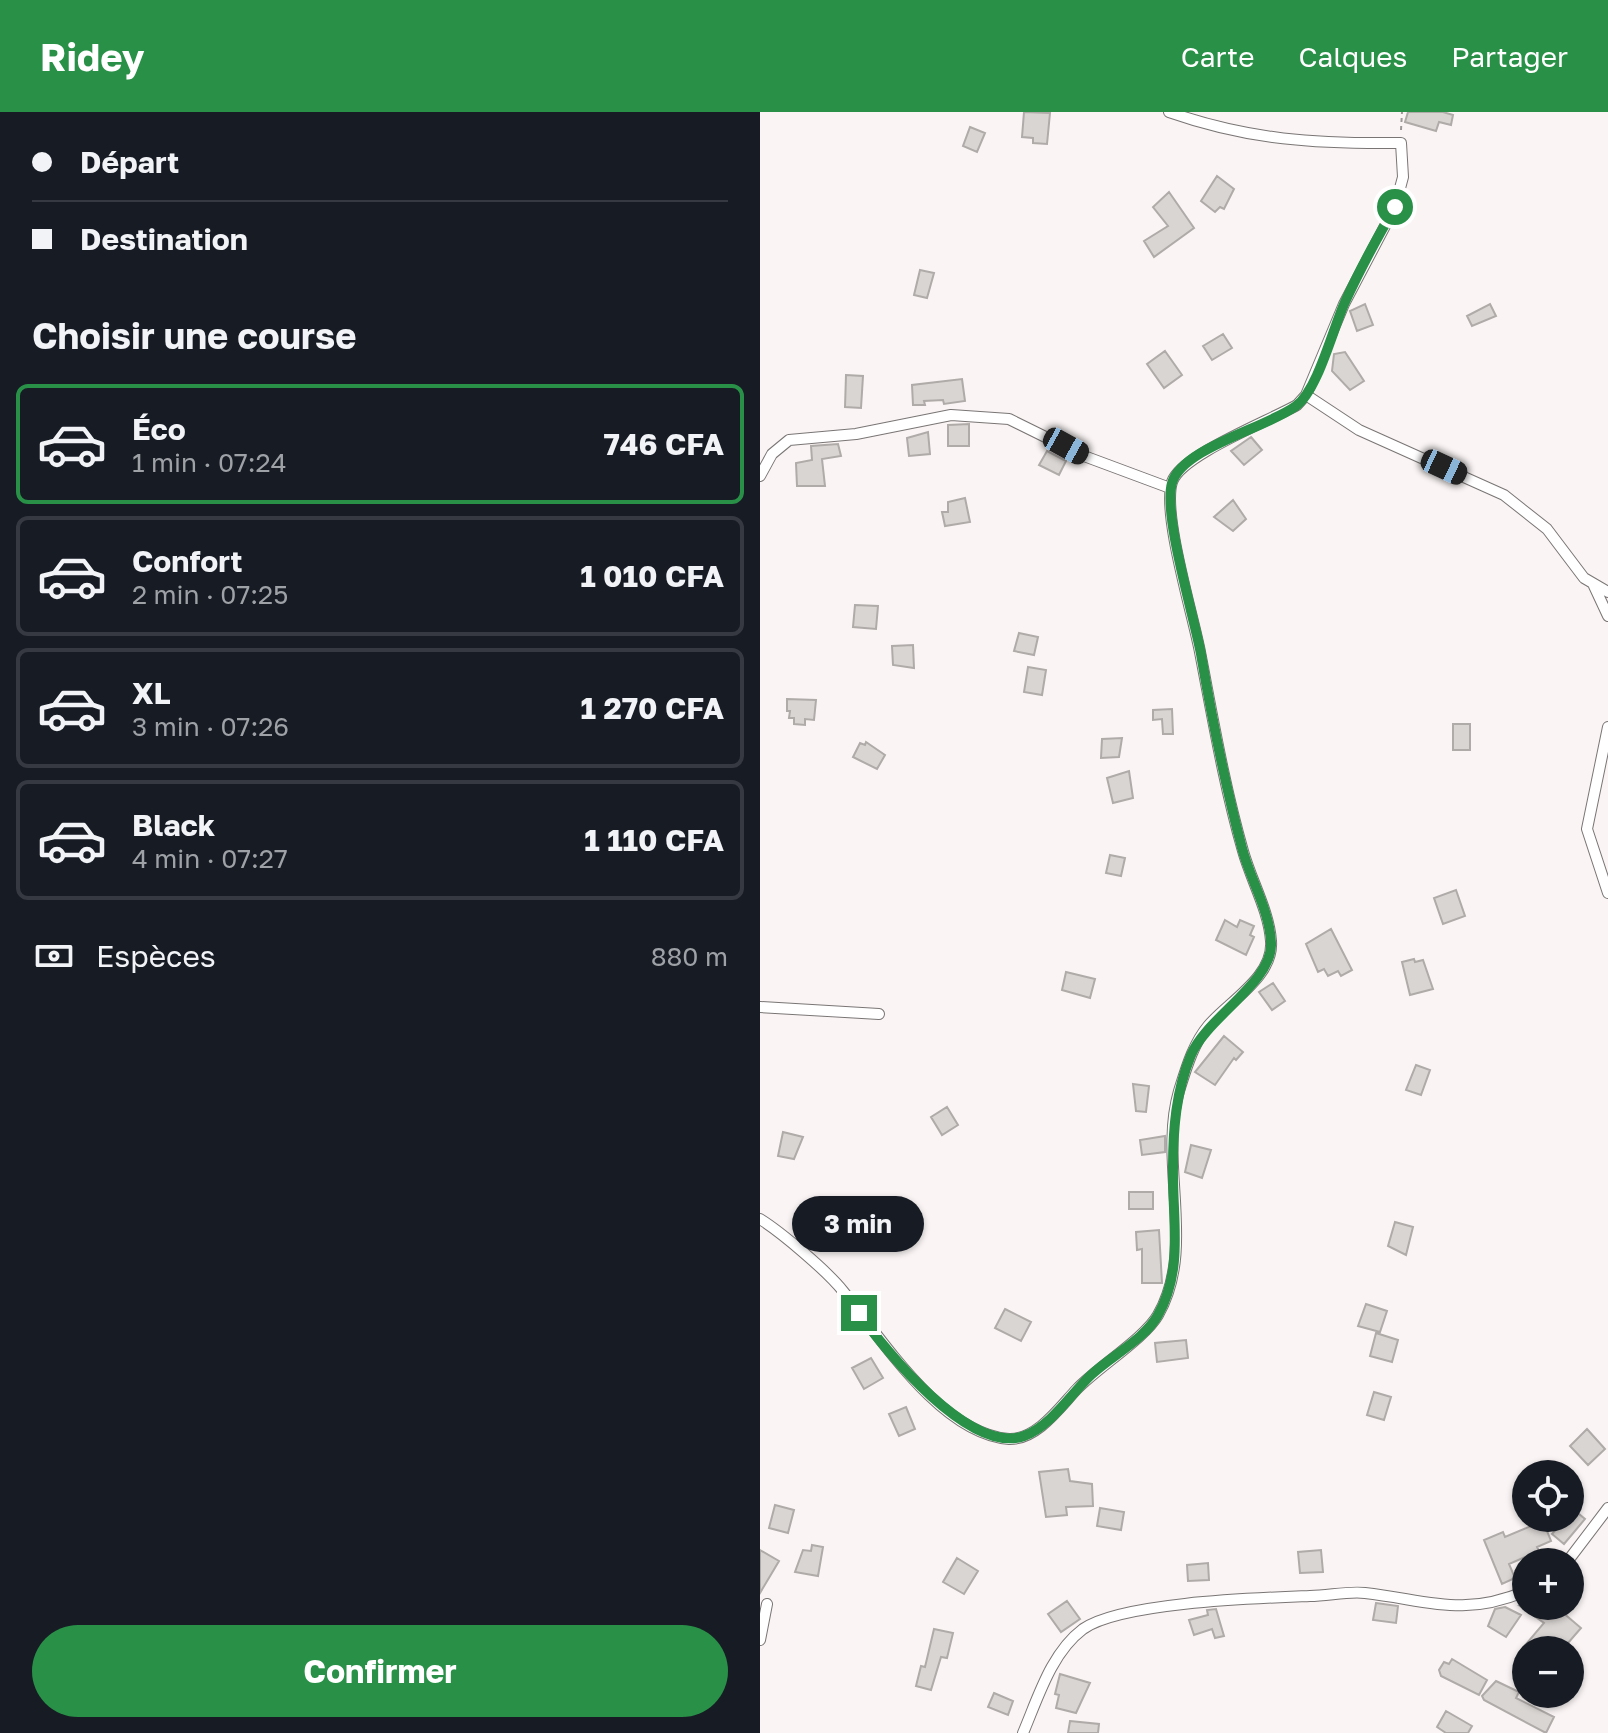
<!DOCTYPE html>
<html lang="fr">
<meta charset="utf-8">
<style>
body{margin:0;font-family:"Golos Text",sans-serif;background:#20242c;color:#f1f3f6;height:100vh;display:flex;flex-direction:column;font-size:30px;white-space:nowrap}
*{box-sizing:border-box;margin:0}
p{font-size:26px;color:#9ea1a6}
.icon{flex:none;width:44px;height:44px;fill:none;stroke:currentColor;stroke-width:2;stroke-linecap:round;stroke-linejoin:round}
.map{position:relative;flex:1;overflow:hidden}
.side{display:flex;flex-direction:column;background:#171b24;width:760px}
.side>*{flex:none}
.hud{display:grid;align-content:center;height:176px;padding:0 32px;background:#171b24}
.tools{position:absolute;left:752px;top:1348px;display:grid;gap:16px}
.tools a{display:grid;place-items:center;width:72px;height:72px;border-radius:50%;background:#171b24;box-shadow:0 2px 6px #0004;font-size:40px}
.end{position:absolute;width:36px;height:36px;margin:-18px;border:10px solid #289047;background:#fff;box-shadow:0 0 0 4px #fff}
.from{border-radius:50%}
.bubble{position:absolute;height:56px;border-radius:28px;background:#171b24;box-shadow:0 2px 6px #0004;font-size:26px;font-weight:700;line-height:56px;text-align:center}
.car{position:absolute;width:24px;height:48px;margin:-24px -12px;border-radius:10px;box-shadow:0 0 6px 2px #0007;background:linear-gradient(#222 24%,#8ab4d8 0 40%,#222 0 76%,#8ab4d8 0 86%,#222 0)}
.hud b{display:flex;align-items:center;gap:28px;height:76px;font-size:30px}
.hud b+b{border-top:2px solid #363941}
.hud i{width:20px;height:20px;background:#f1f3f6}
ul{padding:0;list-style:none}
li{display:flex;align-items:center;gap:24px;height:120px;margin:0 16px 12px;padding:0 16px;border:4px solid #363941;border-radius:12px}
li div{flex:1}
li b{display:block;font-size:30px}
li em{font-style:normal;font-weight:700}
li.selected{border-color:#289047}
li>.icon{width:72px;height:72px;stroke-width:1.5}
h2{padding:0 32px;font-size:36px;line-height:96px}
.pay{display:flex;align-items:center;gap:20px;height:88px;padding:0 32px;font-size:30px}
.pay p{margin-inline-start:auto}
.cta{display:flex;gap:16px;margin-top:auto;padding:16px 32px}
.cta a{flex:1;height:92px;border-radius:48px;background:#289047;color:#fff;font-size:32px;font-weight:700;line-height:92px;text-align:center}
header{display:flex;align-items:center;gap:48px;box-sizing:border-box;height:112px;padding:0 40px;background:#289047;color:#fff}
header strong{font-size:38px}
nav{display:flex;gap:44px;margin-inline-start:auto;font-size:28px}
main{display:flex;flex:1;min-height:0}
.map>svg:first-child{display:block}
.building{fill:#d9d5d3;stroke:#afaba9;stroke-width:2}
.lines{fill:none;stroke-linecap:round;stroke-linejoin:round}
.street-casing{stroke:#7a7575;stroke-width:12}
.path{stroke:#9c9998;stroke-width:2;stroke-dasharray:4 4;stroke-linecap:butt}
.street{stroke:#fff;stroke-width:10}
.route{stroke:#289047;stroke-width:10}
</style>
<header>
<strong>Ridey</strong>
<nav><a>Carte</a><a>Calques</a><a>Partager</a></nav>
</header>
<main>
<section class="side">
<div class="hud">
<b><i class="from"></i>Départ</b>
<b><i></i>Destination</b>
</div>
<h2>Choisir une course</h2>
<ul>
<li class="selected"><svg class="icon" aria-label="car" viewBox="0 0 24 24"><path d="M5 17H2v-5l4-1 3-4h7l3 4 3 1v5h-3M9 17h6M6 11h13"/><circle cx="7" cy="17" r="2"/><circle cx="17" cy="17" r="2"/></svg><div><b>Éco</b><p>1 min · 07:24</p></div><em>746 CFA</em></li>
<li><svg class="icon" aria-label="car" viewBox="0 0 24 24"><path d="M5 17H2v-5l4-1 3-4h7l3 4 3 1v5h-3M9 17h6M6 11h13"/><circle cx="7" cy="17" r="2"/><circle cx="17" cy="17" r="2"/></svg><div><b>Confort</b><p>2 min · 07:25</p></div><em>1 010 CFA</em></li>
<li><svg class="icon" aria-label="car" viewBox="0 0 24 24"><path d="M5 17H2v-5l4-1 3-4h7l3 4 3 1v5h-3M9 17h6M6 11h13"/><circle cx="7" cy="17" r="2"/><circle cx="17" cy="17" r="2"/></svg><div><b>XL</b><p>3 min · 07:26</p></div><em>1 270 CFA</em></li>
<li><svg class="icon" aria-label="car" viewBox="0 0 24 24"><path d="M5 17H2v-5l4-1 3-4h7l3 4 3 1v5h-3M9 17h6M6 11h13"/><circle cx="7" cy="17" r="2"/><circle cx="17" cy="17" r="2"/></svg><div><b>Black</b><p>4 min · 07:27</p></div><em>1 110 CFA</em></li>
</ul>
<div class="pay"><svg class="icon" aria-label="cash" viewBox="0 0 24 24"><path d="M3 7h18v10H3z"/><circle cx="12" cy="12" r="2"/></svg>Espèces<p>880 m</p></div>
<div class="cta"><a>Confirmer</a></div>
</section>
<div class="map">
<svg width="848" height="1621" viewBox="0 0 848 1621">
<rect width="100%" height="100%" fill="#faf5f4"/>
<path class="building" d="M264,0l26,1 -3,31 -14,-1v-5l-11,-1z
M648,0h35l10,3 -2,10 -12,-3 -3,9 -31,-9z
M210,15l15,6 -8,19 -14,-6z
M457,64l17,13 -10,20 -4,-2 -5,5 -14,-11z
M409,80l25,36 -40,29 -10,-16 24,-15 -15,-19z
M160,158l14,3 -7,25 -13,-3z
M605,192l8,21 -16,6 -7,-20z
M730,192l6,12 -24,10 -5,-10z
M463,222l9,14 -20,12 -9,-14z
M405,239l17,24 -18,13 -17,-24z
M585,240l19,29 -14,9 -18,-19 2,-17z
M86,263l17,1 -2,32 -16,-1z
M202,267l3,22 -21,3 -1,-4 -19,1 1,4h-12l-1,-20z
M209,312v22h-21v-21z
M168,320l2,22 -21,2 -2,-18z
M491,325l11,13 -18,15 -13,-14z
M78,332l3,12 -19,3 3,27h-28l-1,-23 16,-3 -1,-14z
M287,339l19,10 -7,14 -20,-10z
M205,386l5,24 -25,4 -3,-14h6v-10z
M473,388l13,19 -13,12 -19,-14z
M95,493l23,1 -2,23 -23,-2z
M259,521l19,4 -4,18 -20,-4z
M153,533l1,23 -21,-3 -1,-19z
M268,555l18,3 -4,25 -18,-3z
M27,587l29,1 -2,20 -9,-1v6l-11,-1v-6h-5l1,-7h-3z
M412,597l1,25h-10l-1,-15 -9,1v-10z
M693,612h17v26h-17z
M362,626l-3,19 -18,1 1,-19z
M106,630l19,13 -8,14 -24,-12 7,-14 5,2z
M369,659l4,27 -20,5 -6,-25z
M350,743l15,3 -4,18 -15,-3z
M696,778l9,26 -22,8 -9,-26z
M465,808l12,7 3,-7 14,6 -4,9 4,2 -8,18 -30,-15z
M571,817l21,41 -11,6 -3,-5 -10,5 -4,-7 -6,3 -12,-28z
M654,847l1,3 8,-2 10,29 -23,6 -8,-33z
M306,860l29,7 -5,19 -28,-8z
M513,871l12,18 -13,9 -13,-18z
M464,924l19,16 -7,8 -2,-2 -19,27 -20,-13z
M656,953l14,5 -9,25 -15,-5z
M373,972l16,2 -3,26 -10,-1z
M187,995l11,18 -16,10 -11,-18z
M23,1020l20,5 -9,22 -16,-3z
M405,1024v16l-23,3 -2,-15z
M431,1033l20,5 -9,28 -17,-6z
M369,1080h24v17h-24z
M635,1110l18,5 -7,28 -18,-9z
M399,1118l3,53h-20v-34l-5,1 -1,-18z
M606,1192l21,7 -7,21 -22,-6z
M245,1197l26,13 -10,19 -26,-13z
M616,1221l22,7 -6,22 -22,-6z
M426,1228l2,18 -31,4 -2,-19z
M111,1246l12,20 -19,11 -12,-21z
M614,1280l17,5 -7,23 -17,-5z
M146,1295l9,22 -16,7 -10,-22z
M827,1317l18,20 -17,16 -18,-19z
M308,1357l2,12 22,3 1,22 -27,1 1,8 -21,2 -7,-45z
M15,1393l19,5 -6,23 -19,-5z
M340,1396l24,4 -3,18 -24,-4z
M813,1397l12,10 -21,25 -12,-10 14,-16h4z
M783,1409l8,20 -14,6 2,4 -30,13 6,14 -13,6 -18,-44 19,-8 2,5z
M52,1433l11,2 -5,29 -23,-4 8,-22 8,1z
M0,1438l19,11 -19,32z
M561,1438l2,22 -23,1 -2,-21z
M197,1446l21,13 -14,23 -21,-12z
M448,1451l1,17 -21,1 -1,-16z
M307,1489l13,18 -19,13 -13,-18z
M616,1491l22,3 -2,17 -23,-3z
M760,1494h44l-3,5 20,17 -19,22h-41l23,-27z
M745,1495l16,8 -15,22 -18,-11 7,-17z
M456,1497l8,27 -9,2 -3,-9 -18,6 -5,-15 19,-5 -1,-5z
M174,1517l19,4 -6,25 -6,-1 -10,33 -15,-4 5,-20 4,1z
M692,1547l35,21 -8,15 -38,-19 -2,-6 5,-8 5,2z
M300,1562l30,9 -14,30 -20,-5 3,-13 -4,-1z
M736,1569l23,11 -3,6 38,19 -8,16 -62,-33 -2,-4z
M234,1581l19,8 -5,14 -20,-8z
M686,1599l26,15 -4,7h-22l-9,-6z
M310,1609l29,3 -1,9h-30z"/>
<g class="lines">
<defs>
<path id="street" d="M546,283l53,35 145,65 43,34 37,49 24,14
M0,364l12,-22 17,-14 67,-6 95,-19 58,4 75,37 86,32
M834,474l14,30
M848,615l-21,102 21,64
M0,895l119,7
M0,1107c21,13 67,52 83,72 38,47 98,143 166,148 28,1 51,-32 68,-50 21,-22 68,-51 81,-74 39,-68 0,-152 21,-224 7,-22 14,-47 29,-65 20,-24 66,-49 63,-85 -2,-30 -20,-61 -28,-90 -19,-66 -30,-132 -43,-199 -7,-37 -38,-138 -28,-170 9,-27 97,-61 125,-77l9,-10 38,-91 51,-97 8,-30 -2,-34c-85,1 -152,-3 -232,-31
M807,1450l41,-54
M0,1528l7,-36
M263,1621c15,-35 28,-80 60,-104 38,-27 177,-31 227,-33 18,0 37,-5 55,-3 63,7 96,25 161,-2"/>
</defs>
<use href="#street" class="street-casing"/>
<path class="path" d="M641,18l1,-18"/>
<use href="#street" class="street"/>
</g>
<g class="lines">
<path class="route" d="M99,1201c27,39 111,142 165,123 27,-10 46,-41 67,-61 20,-19 54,-36 67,-60 26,-46 14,-97 15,-147 0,-39 3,-77 18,-113 16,-38 82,-73 80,-112 -1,-32 -21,-64 -29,-95 -17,-64 -30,-129 -41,-194 -7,-38 -38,-139 -29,-171 10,-35 94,-55 124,-77 22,-16 37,-78 49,-104 15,-33 32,-64 50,-95"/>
</g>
</svg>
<div class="tools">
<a><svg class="icon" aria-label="locate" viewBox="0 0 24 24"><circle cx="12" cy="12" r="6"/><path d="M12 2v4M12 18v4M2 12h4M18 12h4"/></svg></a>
<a>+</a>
<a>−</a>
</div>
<i class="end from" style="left:635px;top:95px"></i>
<i class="end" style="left:99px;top:1201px"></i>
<div class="bubble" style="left:32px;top:1084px;width:132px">3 min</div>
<i class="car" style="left:306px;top:334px;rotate:119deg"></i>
<i class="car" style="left:684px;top:355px;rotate:115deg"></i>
</div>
</main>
